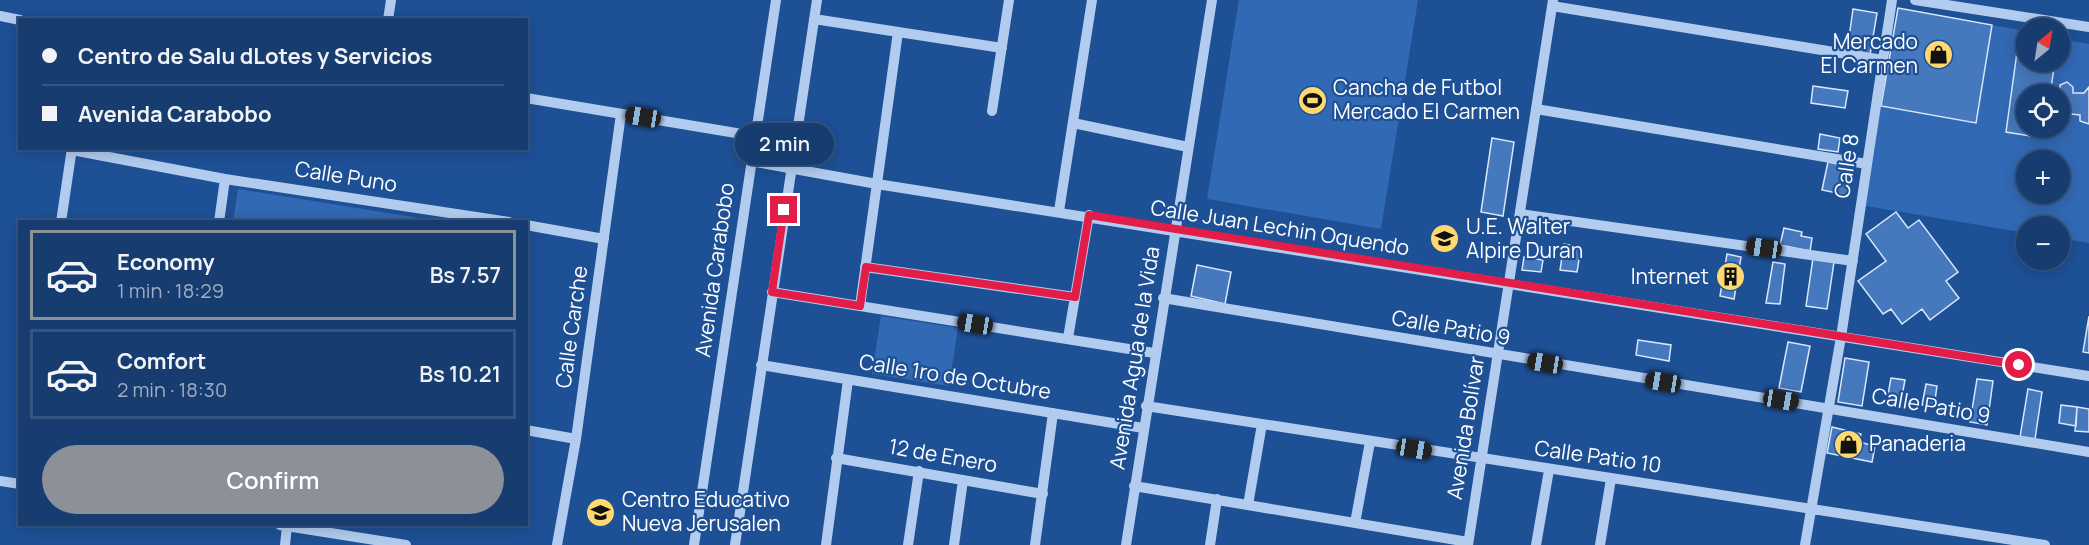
<!DOCTYPE html>
<meta charset="utf-8">
<style>
body{margin:0;font-family:Manrope,sans-serif;background:#234778;color:#f1f3f6;height:100vh;display:flex;flex-direction:column;font-size:22px;white-space:nowrap}
*{box-sizing:border-box;margin:0}
p{font-size:20px;color:#9eadc3}
.icon{flex:none;width:33px;height:33px;fill:none;stroke:currentColor;stroke-width:2;stroke-linecap:round;stroke-linejoin:round}
.map{position:relative;flex:1;overflow:hidden}
.panel{position:absolute;left:18px;top:220px;width:510px;height:306px;display:flex;flex-direction:column;background:#163c70;border-radius:0px;box-shadow:0 3px 15px #0003,0 0 0 2px #355683}
.panel>*{flex:none}
.guide{position:absolute;left:18px;top:18px;width:510px;height:132px;border-radius:0px;box-shadow:0 3px 15px #0003,0 0 0 2px #355683;display:grid;align-content:center;height:132px;padding:0 24px;background:#163c70}
.needle{width:39px;rotate:30deg}
.controls{position:absolute;left:2016px;top:18px;display:grid;gap:12px}
.controls a{display:grid;place-items:center;width:54px;height:54px;border-radius:50%;background:#163c70;box-shadow:0 3px 15px #0003,0 0 0 2px #355683;font-size:30px}
.end{position:absolute;width:27px;height:27px;margin:-14px;border:8px solid #e11d48;background:#fff;box-shadow:0 0 0 3px #fff}
.from{border-radius:50%}
.bubble{position:absolute;height:42px;border-radius:21px;background:#163c70;box-shadow:0 3px 15px #0003,0 0 0 2px #355683;font-size:20px;font-weight:600;line-height:42px;text-align:center}
.car{position:absolute;width:18px;height:36px;margin:-18px -9px;border-radius:8px;box-shadow:0 0 4px 2px #0007;background:linear-gradient(#222 24%,#8ab4d8 0 40%,#222 0 76%,#8ab4d8 0 86%,#222 0)}
.guide b{display:flex;align-items:center;gap:21px;height:57px;font-size:22px}
.guide b+b{border-top:2px solid #355683}
.guide i{width:15px;height:15px;background:#f1f3f6}
ul{padding:10px 0 0;list-style:none}
li{display:flex;align-items:center;gap:18px;height:90px;margin:0 12px 9px;padding:0 12px;border:3px solid #355683;border-radius:0px}
li div{flex:1}
li b{display:block;font-size:22px}
li em{font-style:normal;font-weight:600}
li.selected{border-color:#8c9099}
li>.icon{width:54px;height:54px;stroke-width:1.5}
.cta{display:flex;gap:12px;margin-top:auto;padding:12px 24px}
.cta a{flex:1;height:69px;border-radius:36px;background:#8c9099;color:#fff;font-size:24px;font-weight:600;line-height:69px;text-align:center}
.map>svg:first-child{display:block}
.green{fill:#3269b4;fill-rule:evenodd}
.building{fill:#4678bd;stroke:#d8e7fb;stroke-width:1.5}
.lines{fill:none;stroke-linecap:round;stroke-linejoin:round}
.minor{stroke:#b2ccef;stroke-width:10}
.route{stroke:#e11d48;stroke-width:8}
.labels{text-anchor:middle;stroke-width:4.5;stroke-linejoin:round;paint-order:stroke}
.poi-label{font-size:21px;fill:#fff;stroke:#1e5096;text-anchor:start}
.street-label{font-size:21px;fill:#fff;stroke:#1e5096}
</style>
<div class="map">
<svg width="2089" height="545" viewBox="0 0 2089 545">
<rect width="100%" height="100%" fill="#1e5096"/>
<path class="green" d="M1239,0h179l-37,229 -174,-30z
M1992,25l28,5 -14,101 37,7 2,-10h15v-34h-10l5,-32h5v-23l29,5v199l-29,-5v-12h-34v7l-160,-27 15,-100 94,17zM2026,160h34v34h-34z
M238,189l206,33h-211z
M881,316l77,12 -9,58 -77,-12z"/>
<path class="building" d="M1898,8l94,17 -16,98 -95,-17z
M1853,9l24,4 -7,42 -23,-3z
M2020,30l6,1v31h29l-5,32h-24v34h19l-1,10 -38,-6z
M2067,82l6,5v6h11l5,-6v37l-9,-3v-6l-9,-1 -2,5 -9,2 -2,-27 2,-1v-8z
M1813,86l35,5 -3,17 -34,-5z
M1820,134l20,4 -2,14 -20,-3z
M1492,138l22,4 -11,74 -22,-4z
M1828,162l24,5 -5,28 -25,-5z
M1896,212l12,16 11,-8 39,52 -12,9 13,17 -29,22 -8,-11 -20,15 -11,-15 -8,5 -25,-33 28,-20 -20,-27z
M1784,228l18,4 -1,4 11,2 -2,13 -30,-6z
M1564,244l17,3 -4,25 -17,-2z
M1727,254l14,3 -7,42 -14,-3z
M1524,257l19,3 -2,12 -19,-2z
M1813,258l21,4 -7,47 -21,-3z
M1773,262l12,2 -5,40 -14,-1z
M1197,265l34,7 -6,32 -34,-8z
M2089,316v37l-6,-1z
M1638,340l33,5 -2,16 -33,-6z
M1788,342l22,4 -9,46 -22,-4z
M1845,358l24,4 -7,44 -24,-4z
M1891,378l14,2 -4,22 -14,-2z
M1977,379l16,2 -6,44 -17,-3z
M1926,384l11,2 -3,21 -12,-2z
M2028,389l14,3 -7,47 -15,-2z
M2061,405l16,2 -1,19 -17,-3z
M2077,407l12,2v23l-14,-1z
M1832,427l29,7 -2,8 16,4 -3,16 -45,-9z"/>
<g class="lines">
<path class="minor" d="M1915,0l174,27
M1552,6l331,54
M0,16l20,4
M814,19l188,29
M388,20l3,-20
M526,98l228,38
M1536,109l331,55
M992,111l17,-111
M1073,123l115,24
M72,150l153,29 284,43
M750,161l127,23 1212,192
M1059,211l33,-211
M1520,214l333,47
M61,222l11,-74
M219,222l6,-43
M526,225l78,14
M865,267l210,30
M772,292l382,61
M1163,298l926,154
M860,306l38,-274
M1068,338l21,-123
M761,365l382,63
M1146,406l899,139
M526,430l50,9
M836,458l207,36
M0,481l20,3
M1134,486l334,56
M1248,505l14,-81
M1355,523l15,-81
M280,525l126,20
M285,545l2,-19
M557,545l19,-106 45,-325
M694,545l82,-545
M735,545l82,-545
M826,545l22,-165
M908,545l11,-74
M954,545l9,-65
M1035,545l18,-132
M1126,545l86,-545
M1210,545l7,-46
M1468,545l85,-545
M1536,545l13,-75
M1600,545l11,-66
M1805,545l36,-208 51,-337"/>
</g>
<g class="lines">
<path class="route" d="M784,210l-12,82 88,14 6,-39 209,30 14,-82 930,150"/>
</g>
<defs>
<symbol id="shop-disc" viewBox="-11 -11 22 22"><circle r="9.5" fill="#fed871" stroke="#1e5096"/><path d="M-5-2.5h2.3a2.7 3.5 0 0 1 5.4 0H5L5.5 6h-11ZM-1.5-2.5h3a1.5 2.3 0 0 0-3 0Z" fill="#111"/></symbol>
<symbol id="stadium-disc" viewBox="-11 -11 22 22"><circle r="9.5" fill="#fed871" stroke="#1e5096"/><path d="M0-5a6.5 5 0 1 0 0 10a6.5 5 0 1 0 0-10ZM-3.5-1.8h7v3.6h-7Z" fill="#111"/></symbol>
<symbol id="school-disc" viewBox="-11 -11 22 22"><circle r="9.5" fill="#fed871" stroke="#1e5096"/><path d="M0-5L7-2L0 1L-7-2ZM-4 1L0 2.5L4 1V4Q0 6-4 4Z" fill="#111"/></symbol>
<symbol id="building-disc" viewBox="-11 -11 22 22"><circle r="9.5" fill="#fed871" stroke="#1e5096"/><path d="M-4-6H4V6H1V3H-1V6H-4ZM-2.5-4.3h1.7v1.8h-1.7ZM.8-4.3h1.7v1.8H.8ZM-2.5-1h1.7V.8h-1.7ZM.8-1h1.7V.8H.8Z" fill="#111"/></symbol>
</defs>
<g fill-rule="evenodd">
<use href="#shop-disc" x="1922" y="38" width="33" height="33"/>
<use href="#stadium-disc" x="1296" y="84" width="33" height="33"/>
<use href="#school-disc" x="1428" y="222" width="33" height="33"/>
<use href="#building-disc" x="1714" y="260" width="33" height="33"/>
<use href="#shop-disc" x="1832" y="428" width="33" height="33"/>
<use href="#school-disc" x="584" y="496" width="33" height="33"/>
</g>
<g class="labels">
<g class="poi-label">
<text x="1918" y="49" text-anchor="end">Mercado<tspan x="1918" dy="24">El Carmen</tspan></text>
<text x="1333" y="95">Cancha de Futbol<tspan x="1333" dy="24">Mercado El Carmen</tspan></text>
<text x="1466" y="234">U.E. Walter<tspan x="1466" dy="24">Alpire Duran</tspan></text>
<text x="1709" y="284" text-anchor="end">Internet</text>
<text x="1869" y="451">Panaderia</text>
<text x="622" y="507">Centro Educativo<tspan x="622" dy="24">Nueva Jerusalen</tspan></text>
</g>
<g class="street-label">
<text transform="translate(1847 166) rotate(-81)" y="7">Calle 8</text>
<text transform="translate(346 177) rotate(9)" y="7">Calle Puno</text>
<text transform="translate(1280 228) rotate(9)" y="7">Calle Juan Lechin Oquendo</text>
<text transform="translate(715 270) rotate(-82)" y="7">Avenida Carabobo</text>
<text transform="translate(572 327) rotate(-82)" y="7">Calle Carche</text>
<text transform="translate(1451 328) rotate(10)" y="7">Calle Patio 9</text>
<text transform="translate(1135 358) rotate(-81)" y="7">Avenida Agua de la Vida</text>
<text transform="translate(955 377) rotate(9)" y="7">Calle 1ro de Octubre</text>
<text transform="translate(1931 406) rotate(10)" y="7">Calle Patio 9</text>
<text transform="translate(1466 428) rotate(-81)" y="7">Avenida Bolívar</text>
<text transform="translate(943 456) rotate(10)" y="7">12 de Enero</text>
<text transform="translate(1598 457) rotate(8)" y="7">Calle Patio 10</text>
</g>
</g>
</svg>
<div class="controls">
<a><svg class="needle" viewBox="-14 -14 28 28"><path d="M0-13l5 13h-10z" fill="#e53935"/><path d="M0 13l5-13h-10z" fill="#9eadc3"/></svg></a>
<a><svg class="icon" aria-label="locate" viewBox="0 0 24 24"><circle cx="12" cy="12" r="6"/><path d="M12 2v4M12 18v4M2 12h4M18 12h4"/></svg></a>
<a>+</a>
<a>−</a>
</div>
<i class="end from" style="left:2019px;top:365px"></i>
<i class="end" style="left:784px;top:210px"></i>
<div class="bubble" style="left:735px;top:123px;width:99px">2 min</div>
<i class="car" style="left:643px;top:117px;rotate:279deg"></i>
<i class="car" style="left:1764px;top:248px;rotate:278deg"></i>
<i class="car" style="left:975px;top:324px;rotate:279deg"></i>
<i class="car" style="left:1545px;top:363px;rotate:279deg"></i>
<i class="car" style="left:1663px;top:382px;rotate:279deg"></i>
<i class="car" style="left:1781px;top:400px;rotate:99deg"></i>
<i class="car" style="left:1414px;top:449px;rotate:99deg"></i>
<div class="guide">
<b><i class="from"></i>Centro de Salu dLotes y Servicios</b>
<b><i></i>Avenida Carabobo</b>
</div>
<section class="panel">
<ul>
<li class="selected"><svg class="icon" aria-label="car" viewBox="0 0 24 24"><path d="M5 17H2v-5l4-1 3-4h7l3 4 3 1v5h-3M9 17h6M6 11h13"/><circle cx="7" cy="17" r="2"/><circle cx="17" cy="17" r="2"/></svg><div><b>Economy</b><p>1 min · 18:29</p></div><em>Bs 7.57</em></li>
<li><svg class="icon" aria-label="car" viewBox="0 0 24 24"><path d="M5 17H2v-5l4-1 3-4h7l3 4 3 1v5h-3M9 17h6M6 11h13"/><circle cx="7" cy="17" r="2"/><circle cx="17" cy="17" r="2"/></svg><div><b>Comfort</b><p>2 min · 18:30</p></div><em>Bs 10.21</em></li>
</ul>
<div class="cta"><a>Confirm</a></div>
</section>
</div>
